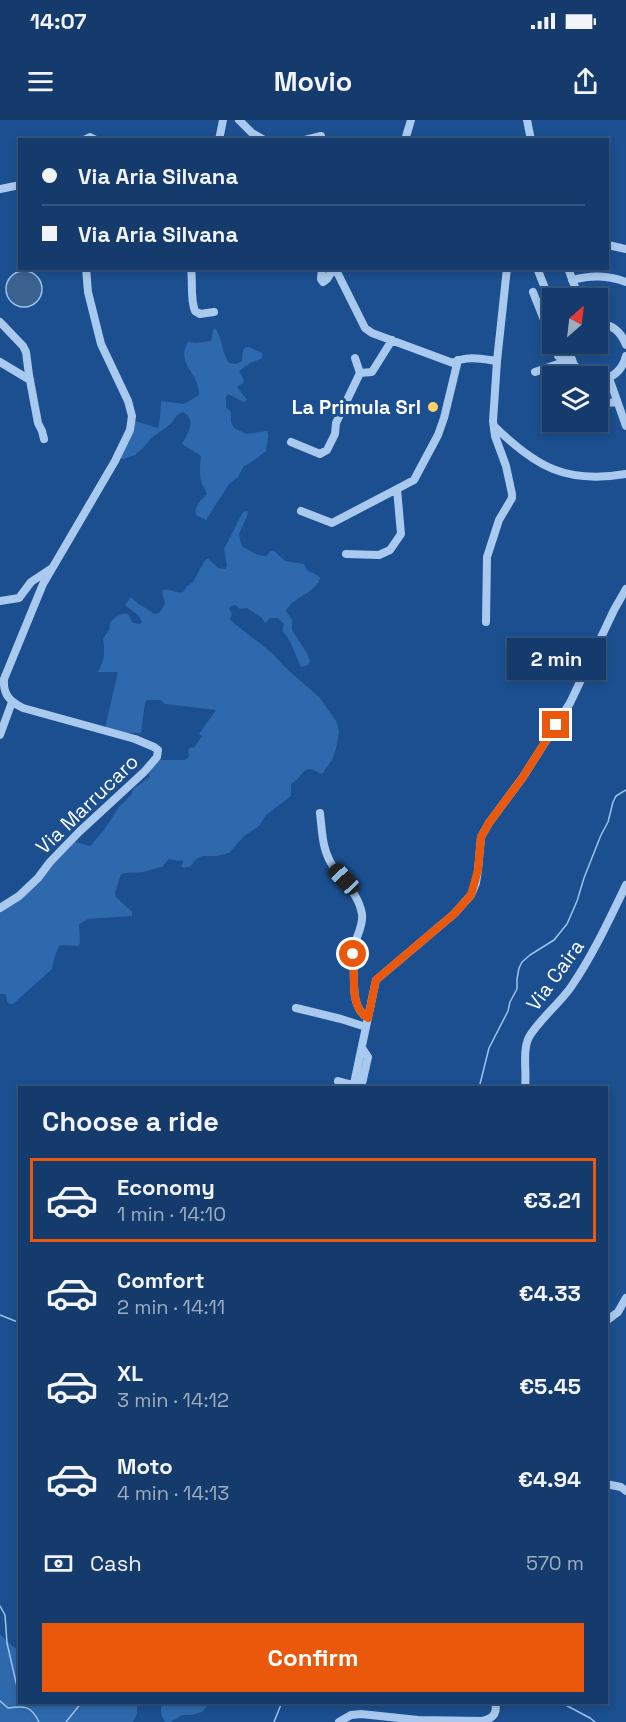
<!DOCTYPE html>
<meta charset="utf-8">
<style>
body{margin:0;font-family:"Space Grotesk",sans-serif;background:#214673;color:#f1f3f6;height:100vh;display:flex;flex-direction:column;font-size:22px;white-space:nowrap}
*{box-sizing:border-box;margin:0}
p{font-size:20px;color:#9dadc1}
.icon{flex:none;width:33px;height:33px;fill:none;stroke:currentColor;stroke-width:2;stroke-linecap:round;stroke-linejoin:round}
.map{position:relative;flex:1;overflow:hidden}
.drawer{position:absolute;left:18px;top:966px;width:590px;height:618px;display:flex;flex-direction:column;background:#143b6b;border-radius:0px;box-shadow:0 3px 9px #0003,0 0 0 2px #33557e}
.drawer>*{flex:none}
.banner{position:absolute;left:18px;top:18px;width:591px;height:132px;border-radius:0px;box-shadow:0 3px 9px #0003,0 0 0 2px #33557e;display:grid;align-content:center;height:132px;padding:0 24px;background:#143b6b}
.needle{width:39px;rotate:28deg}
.tools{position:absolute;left:542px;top:168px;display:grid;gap:12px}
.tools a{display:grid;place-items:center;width:66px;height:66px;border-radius:0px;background:#143b6b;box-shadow:0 3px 9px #0003,0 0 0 2px #33557e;font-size:30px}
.end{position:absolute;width:27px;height:27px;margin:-14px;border:8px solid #ea580c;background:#fff;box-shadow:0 0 0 3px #fff}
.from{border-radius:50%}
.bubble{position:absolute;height:42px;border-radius:0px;background:#143b6b;box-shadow:0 3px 9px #0003,0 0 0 2px #33557e;font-size:20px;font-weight:600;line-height:42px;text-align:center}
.car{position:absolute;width:18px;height:36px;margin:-18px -9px;border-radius:8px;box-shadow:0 0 4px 2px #0007;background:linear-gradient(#222 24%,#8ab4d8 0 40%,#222 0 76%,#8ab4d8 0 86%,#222 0)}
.banner b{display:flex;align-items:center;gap:21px;height:57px;font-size:22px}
.banner b+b{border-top:2px solid #33557e}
.banner i{width:15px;height:15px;background:#f1f3f6}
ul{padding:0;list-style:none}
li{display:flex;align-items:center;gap:18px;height:84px;margin:0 12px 9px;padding:0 12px;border:3px solid transparent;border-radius:0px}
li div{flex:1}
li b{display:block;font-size:22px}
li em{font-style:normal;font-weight:600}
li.current{border-color:#ea580c}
li>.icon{width:54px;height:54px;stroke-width:1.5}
h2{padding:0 24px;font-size:27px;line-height:72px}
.pay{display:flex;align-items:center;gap:15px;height:66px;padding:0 24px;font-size:22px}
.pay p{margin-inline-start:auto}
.cta{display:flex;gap:12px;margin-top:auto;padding:12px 24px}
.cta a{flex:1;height:69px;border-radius:0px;background:#ea580c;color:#fff;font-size:24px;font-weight:600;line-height:69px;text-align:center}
.status{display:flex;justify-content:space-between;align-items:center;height:42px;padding:0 30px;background:#143b6b;direction:ltr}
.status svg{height:16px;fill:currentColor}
header{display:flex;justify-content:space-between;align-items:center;height:78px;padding:0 24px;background:#143b6b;font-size:27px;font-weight:600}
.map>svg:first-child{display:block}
.green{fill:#2e69ad}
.water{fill:#3c6290;stroke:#9cc4f0;stroke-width:1.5}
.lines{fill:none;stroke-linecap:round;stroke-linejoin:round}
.stream{stroke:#9cc4f0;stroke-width:1.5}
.minor{stroke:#a9c9ee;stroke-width:8}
.route{stroke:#ea580c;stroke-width:8}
.poi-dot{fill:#ffd166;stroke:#1b4f8f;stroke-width:2}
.labels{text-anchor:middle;stroke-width:6;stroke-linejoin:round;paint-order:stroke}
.poi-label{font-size:20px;font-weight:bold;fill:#fff;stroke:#1b4f8f;text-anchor:end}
.street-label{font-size:20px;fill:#fff;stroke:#1b4f8f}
</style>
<div class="status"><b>14:07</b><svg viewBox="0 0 49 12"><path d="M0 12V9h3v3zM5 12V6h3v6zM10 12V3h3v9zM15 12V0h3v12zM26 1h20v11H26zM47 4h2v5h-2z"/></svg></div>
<header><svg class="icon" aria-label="menu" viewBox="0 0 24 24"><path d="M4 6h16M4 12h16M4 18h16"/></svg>Movio<svg class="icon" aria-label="share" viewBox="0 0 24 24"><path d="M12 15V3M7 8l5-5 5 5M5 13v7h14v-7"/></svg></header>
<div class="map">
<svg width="626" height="1602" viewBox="0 0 626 1602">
<rect width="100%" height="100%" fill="#1b4f8f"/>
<path class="green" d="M214,207c9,10 7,25 15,36l7,1 6,-3 1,-11 3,-3h3l13,6 1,3 -2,3 -11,4 -11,8 5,9 -1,3 -6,4 10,13 -3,2 -16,-8 -2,3v10l5,5v10l3,6 12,6 21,-3c3,6 -1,13 -1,20 -5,4 -16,13 -22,15l-6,11 -9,7 -23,36 -10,-5c-2,-9 5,-15 11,-21 -1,-3 -3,-6 -5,-10 -3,-9 -2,-18 -1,-28l-19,-12c6,-11 15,-24 1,-32l-6,3 -6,9 -20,14 -8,10 -8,7 -12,4 -3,-1 13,-28 2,-9 23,7 2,-10 1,-17 23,3 15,-9c1,-22 -24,-30 -11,-53l9,1 14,-2z
M247,391l1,3 -9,20 2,10 2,3 15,8 8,1 5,-5h3l11,10 19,3 3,6 13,7c-2,16 -27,19 -34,34l6,9v10l16,25 2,7 -2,3 -7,2c-6,-12 -9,-27 -19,-36l2,-7 -6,-6h-8l-5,5 -4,-6 -14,-9 -7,1 -5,-4 -4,1 -2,2 3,6 -2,6 42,33 15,16 33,29 16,23 3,10 -2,14 -5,15 -10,14c-21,-12 -16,1 -31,10v12l-25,19 -7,11 -15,10 -15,17 -13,3h-14l-7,4 -4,6 -7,2 -3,-2 2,-3 -1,-3 -3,1 -10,-2 -7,8c-6,0 -9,3 -15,4 -8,3 -17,0 -26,3l-6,19 1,4 16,15v4l-44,3 -9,5 1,19 -2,3 -15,-1 -4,1 -4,10 -3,13 -39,35h-3l-3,-2 -1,-8h-6v-84l72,-69 18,5 14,-16 15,-23 12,-12 3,-7 16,-11 -3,-6 11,-11h27l4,-3 -1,-7 3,-3 3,1 8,-12 -3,-2 17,-24 -51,-6 -4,-4h-14l-2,3 -4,30h-16l-20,-5 13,-56h-21c8,-9 8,-22 6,-33l6,-9 1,-7c4,-5 10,-10 18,-9l5,9 8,1 1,-2 -3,-6 -14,-11 6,-8c9,10 14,9 23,17 6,0 9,-5 11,-11l-3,-10 1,-3c7,-2 12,4 20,2l4,-6 6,-4 12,-22 3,-2 10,10 7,1 2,-3 -3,-17 19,-37z
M0,1514l11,11 8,5 1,52 117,1v11l-4,8h-133z
M162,1583l47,-1v2l-7,8 -10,3h-10l-11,7h-6c-4,-6 -5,-13 -3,-19z"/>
<path class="water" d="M6 169a18 18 0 1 1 36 0a18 18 0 1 1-36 0Z"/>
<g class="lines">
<path class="stream" d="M479,968l10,-40 19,-37 2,-9 7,-13v-10l2,-11 3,-6 8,-7 24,-15 13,-16 10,-23 7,-23 17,-43 7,-13 5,-20 3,-6 10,-6
M0,1195l20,8
M0,1486l5,9 2,28 13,57
M0,1581l8,7c16,-2 23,-3 31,14
M560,1582l30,16 5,4
M66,1602l16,-20
M274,1602l8,-20"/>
<path class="minor" d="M239,0l13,13 12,7
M527,0l4,20
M84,20l6,-3 6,3
M219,20l4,-20
M305,20l16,-4
M405,20l6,-20
M0,69l20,-4
M608,125l18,4
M191,148c2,14 -1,31 4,43l5,3 14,-2
M322,148l-1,11 2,3 4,-3 7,-11
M335,148l30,60 7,5 81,30c13,-8 30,-4 44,-2
M537,148l15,38
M568,148l11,30
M572,160c19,-5 35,-5 54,2
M533,172l19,48
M0,202l23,24 3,6 3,23 9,48 4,8 2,8
M597,203c14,1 24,8 29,22
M553,224l5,12 4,2 8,-2
M566,224l8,21 12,11
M355,238l5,15 12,-1 20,-32
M0,242l30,18
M548,248l4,8
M535,252l37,-13
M609,258l17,48
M597,260c15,-1 25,-9 29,-24
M597,284l20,-2
M494,306c42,41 72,58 132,48
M291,322l29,12 7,-4 8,-16 1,-11 24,-50
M301,391l31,12 65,-34
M346,434l33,1 11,-5 11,-16 -4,-45 17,-9 24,-45 6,-17 14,-58
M0,481l19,-3 12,-16 21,-14
M486,502l1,-65 12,-37 13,-22v-4l-6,-28 -11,-30 -2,-15 4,-60 10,-93
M0,615l12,-33
M320,693c2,17 2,35 11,50 9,17 27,28 31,51 2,14 -9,26 -9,40 3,19 -5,53 15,64
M0,788l19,-12 19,-18 12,-16 29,-30 65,-60 13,-15 1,-7 -4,-3 -19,-8 -112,-31c-14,-7 -20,-14 -19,-29l39,-95 72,-123 15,-31 2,-14 -4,-15 -27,-57 -13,-52 -2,-24
M296,888l45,11 25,8
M338,961l15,4
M353,968l23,-108 78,-66 17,-19 5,-12 2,-13 3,-33 8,-14 34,-46 47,-74 44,-93 12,-21
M361,968l7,-31 -6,-9
M525,968c2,-16 -3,-37 4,-51 10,-17 30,-33 42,-50 22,-32 38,-67 55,-102
M606,1201l12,-9 8,-14
M606,1364l15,3 5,4
M339,1602l12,-7 10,-1 57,6 64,1c10,-2 16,-7 13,-19"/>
</g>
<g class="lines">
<path class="route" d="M353,834c3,19 -5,53 15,64l8,-38 78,-66 17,-19 7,-25 3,-33 8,-14 34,-46 33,-52"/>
</g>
<circle class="poi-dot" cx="433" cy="287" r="6"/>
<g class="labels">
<g class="poi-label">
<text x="421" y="294">La Primula Srl</text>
</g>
<g class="street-label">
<text transform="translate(87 684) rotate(-44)" y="7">Via Marrucaro</text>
<text transform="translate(555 855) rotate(-54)" y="7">Via Caira</text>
</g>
</g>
</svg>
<div class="tools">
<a><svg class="needle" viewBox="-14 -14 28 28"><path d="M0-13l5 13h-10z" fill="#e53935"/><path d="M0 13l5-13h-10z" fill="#9dadc1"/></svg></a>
<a><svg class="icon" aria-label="layers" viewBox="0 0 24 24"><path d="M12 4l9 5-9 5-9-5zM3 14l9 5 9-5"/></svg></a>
</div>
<i class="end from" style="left:353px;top:834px"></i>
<i class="end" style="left:556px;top:605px"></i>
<div class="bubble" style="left:507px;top:518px;width:99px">2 min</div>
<i class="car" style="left:344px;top:759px;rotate:317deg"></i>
<div class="banner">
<b><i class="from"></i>Via Aria Silvana</b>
<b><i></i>Via Aria Silvana</b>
</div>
<section class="drawer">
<h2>Choose a ride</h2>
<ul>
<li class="current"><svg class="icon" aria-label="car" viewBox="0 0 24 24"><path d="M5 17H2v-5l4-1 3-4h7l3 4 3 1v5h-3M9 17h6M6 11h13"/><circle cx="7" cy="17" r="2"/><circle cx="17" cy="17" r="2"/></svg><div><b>Economy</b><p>1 min · 14:10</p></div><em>€3.21</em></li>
<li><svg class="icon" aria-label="car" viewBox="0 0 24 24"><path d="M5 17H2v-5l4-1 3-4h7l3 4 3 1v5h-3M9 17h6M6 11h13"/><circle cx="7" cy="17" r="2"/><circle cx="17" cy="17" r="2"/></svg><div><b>Comfort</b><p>2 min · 14:11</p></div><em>€4.33</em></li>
<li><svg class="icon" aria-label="car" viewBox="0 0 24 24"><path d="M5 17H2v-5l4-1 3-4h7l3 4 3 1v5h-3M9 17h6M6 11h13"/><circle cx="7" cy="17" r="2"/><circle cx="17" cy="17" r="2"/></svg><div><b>XL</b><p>3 min · 14:12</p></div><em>€5.45</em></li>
<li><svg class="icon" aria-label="car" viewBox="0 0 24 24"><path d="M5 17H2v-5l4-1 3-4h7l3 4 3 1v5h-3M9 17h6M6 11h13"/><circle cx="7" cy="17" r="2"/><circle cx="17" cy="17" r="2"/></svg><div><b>Moto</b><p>4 min · 14:13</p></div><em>€4.94</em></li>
</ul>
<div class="pay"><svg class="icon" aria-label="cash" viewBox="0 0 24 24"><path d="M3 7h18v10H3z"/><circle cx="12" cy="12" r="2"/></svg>Cash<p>570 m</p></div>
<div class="cta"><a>Confirm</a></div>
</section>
</div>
